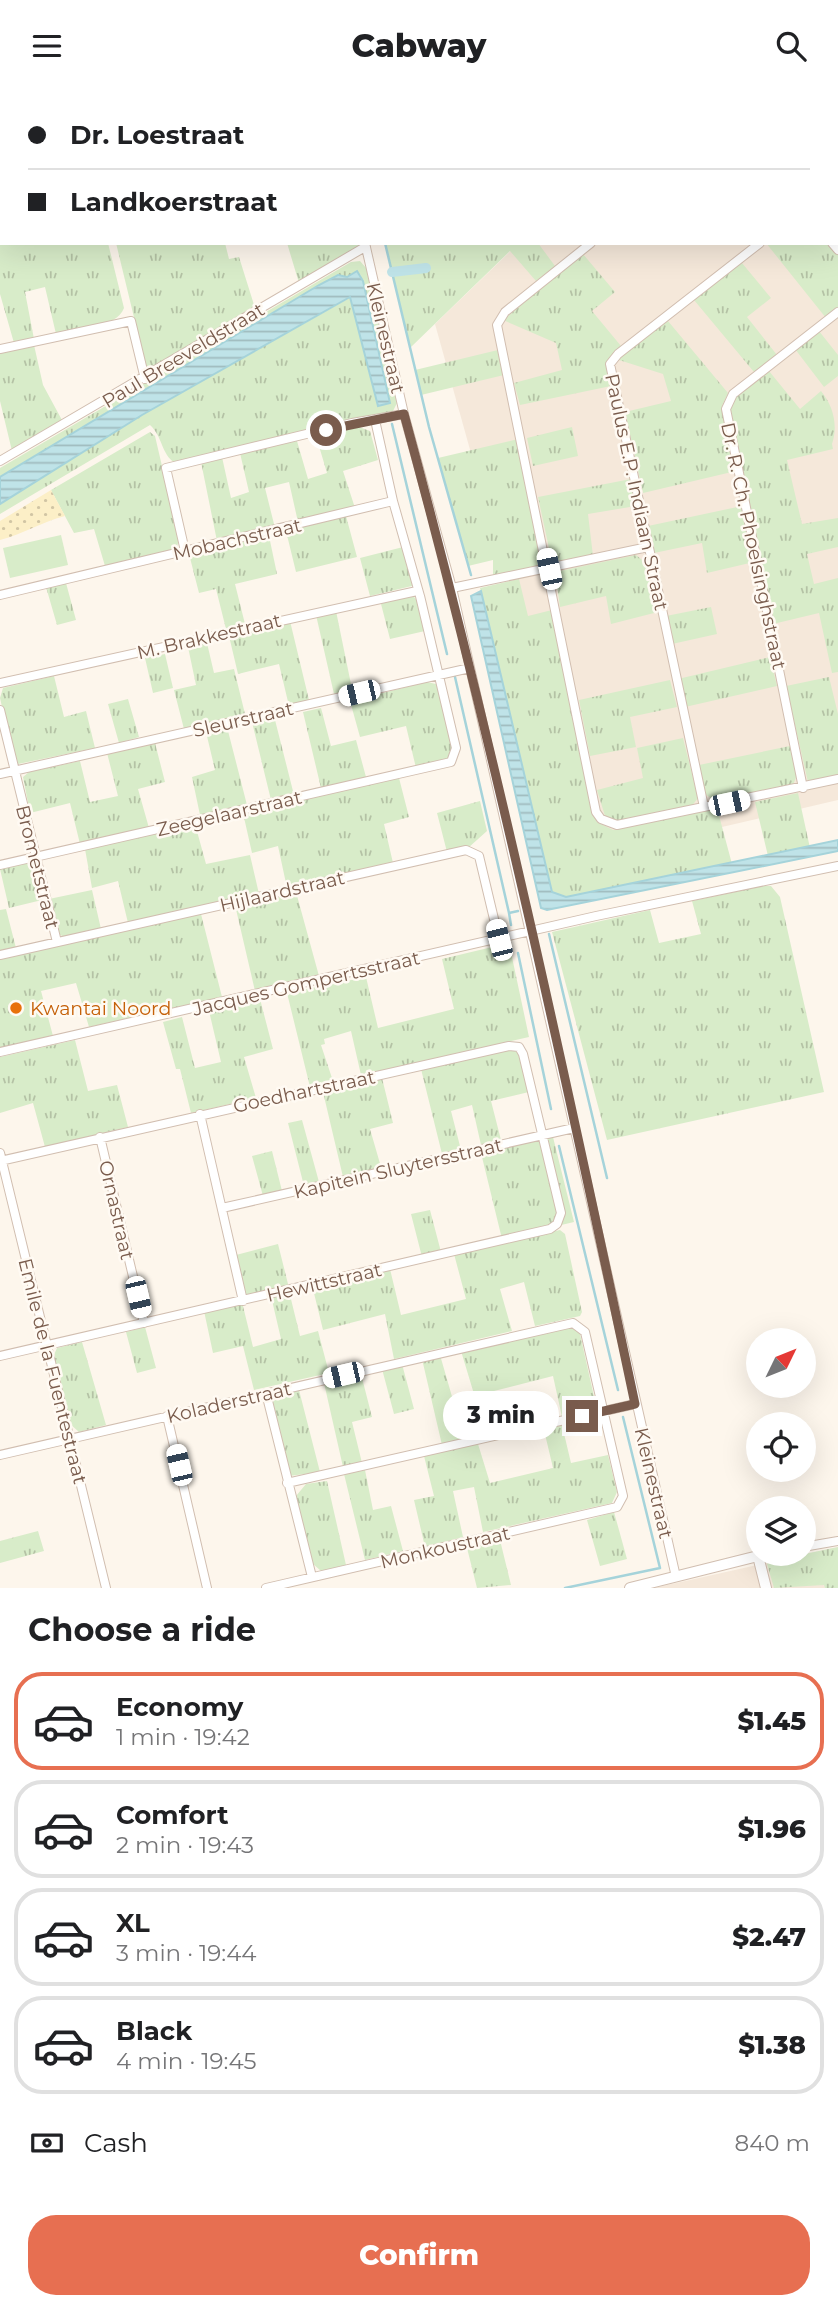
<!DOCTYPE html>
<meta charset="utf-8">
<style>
body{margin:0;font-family:Montserrat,sans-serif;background:#f6f6f6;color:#202124;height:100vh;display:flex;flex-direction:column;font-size:26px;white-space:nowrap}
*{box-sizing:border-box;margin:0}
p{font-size:23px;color:#757577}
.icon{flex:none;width:38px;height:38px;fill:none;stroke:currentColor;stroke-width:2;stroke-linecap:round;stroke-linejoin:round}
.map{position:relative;height:1497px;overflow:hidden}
.details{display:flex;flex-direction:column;background:#fff;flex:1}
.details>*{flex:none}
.banner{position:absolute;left:0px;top:0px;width:838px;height:154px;box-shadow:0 7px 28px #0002;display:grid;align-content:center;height:154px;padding:0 28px;background:#fff}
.needle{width:46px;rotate:47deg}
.tools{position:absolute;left:746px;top:1237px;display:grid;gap:14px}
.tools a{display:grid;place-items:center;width:70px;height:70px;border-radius:50%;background:#fff;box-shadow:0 7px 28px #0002;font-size:35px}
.end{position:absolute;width:32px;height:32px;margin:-16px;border:9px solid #7a5c4d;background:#fff;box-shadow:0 0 0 4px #fff}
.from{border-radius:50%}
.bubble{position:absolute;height:49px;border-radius:24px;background:#fff;box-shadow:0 7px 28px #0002;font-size:23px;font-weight:800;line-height:49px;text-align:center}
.car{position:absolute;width:21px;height:42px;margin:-21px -10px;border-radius:9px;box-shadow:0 0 5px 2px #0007;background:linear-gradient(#fff 24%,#345 0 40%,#fff 0 76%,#345 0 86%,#fff 0)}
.banner b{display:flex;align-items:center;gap:24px;height:66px;font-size:26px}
.banner b+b{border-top:2px solid #e0e0e0}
.banner i{width:18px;height:18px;background:#202124}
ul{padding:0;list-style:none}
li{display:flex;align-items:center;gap:21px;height:98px;margin:0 14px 10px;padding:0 14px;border:4px solid #e0e0e0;border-radius:28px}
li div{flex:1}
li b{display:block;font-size:26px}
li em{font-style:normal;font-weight:800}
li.current{border-color:#e76f51}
li>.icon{width:63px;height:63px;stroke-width:1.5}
h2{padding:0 28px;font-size:32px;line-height:84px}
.pay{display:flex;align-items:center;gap:18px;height:77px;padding:0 28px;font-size:26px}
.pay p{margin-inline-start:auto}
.cta{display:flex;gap:14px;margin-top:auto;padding:14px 28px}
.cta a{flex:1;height:80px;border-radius:28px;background:#e76f51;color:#fff;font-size:28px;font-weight:800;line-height:80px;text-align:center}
header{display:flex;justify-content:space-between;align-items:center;height:91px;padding:0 28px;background:#fff;font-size:32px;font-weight:800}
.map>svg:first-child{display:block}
.residential{fill:#f5e8da}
.grass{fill:url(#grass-tufts)}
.sand{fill:url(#sand-dots)}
.pitch{fill:#d8ecc9}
.water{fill:url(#water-rules);stroke:#a5d3da;stroke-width:2}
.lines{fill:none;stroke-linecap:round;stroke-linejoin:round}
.stream{stroke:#a5d3da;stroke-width:2.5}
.canal{stroke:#bfe3e8;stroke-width:10}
.minor-casing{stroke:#d1beb0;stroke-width:10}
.tertiary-casing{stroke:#d1beb0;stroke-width:12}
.minor{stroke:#fff;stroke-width:8}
.tertiary{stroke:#fff;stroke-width:10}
.route{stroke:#7a5c4d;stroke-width:9}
.food-dot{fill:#e8710a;stroke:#fffaf3;stroke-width:2.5}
.labels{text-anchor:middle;stroke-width:5;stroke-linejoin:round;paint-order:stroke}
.street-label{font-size:19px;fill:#7a5c4d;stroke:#fffaf3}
.food-label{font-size:19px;fill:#c56008;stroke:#fffaf3;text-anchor:start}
</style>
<header><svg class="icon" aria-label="menu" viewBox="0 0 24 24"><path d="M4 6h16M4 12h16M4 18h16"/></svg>Cabway<svg class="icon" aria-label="search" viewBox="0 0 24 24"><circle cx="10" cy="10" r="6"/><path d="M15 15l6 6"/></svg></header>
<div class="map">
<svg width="838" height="1497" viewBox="0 0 838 1497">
<defs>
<pattern id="grass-tufts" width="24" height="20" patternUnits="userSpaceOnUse" patternTransform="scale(1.75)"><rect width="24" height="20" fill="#d8ecc9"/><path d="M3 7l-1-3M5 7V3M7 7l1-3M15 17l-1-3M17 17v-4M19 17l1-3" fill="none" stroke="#b4c2a5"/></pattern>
<pattern id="sand-dots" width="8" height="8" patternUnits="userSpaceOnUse" patternTransform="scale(1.75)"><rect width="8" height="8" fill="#fcefc7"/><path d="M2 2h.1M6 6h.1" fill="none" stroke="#d1c5a4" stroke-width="1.8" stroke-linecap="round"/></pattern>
<pattern id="water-rules" width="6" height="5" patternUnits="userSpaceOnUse" patternTransform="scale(1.75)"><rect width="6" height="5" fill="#bfe3e8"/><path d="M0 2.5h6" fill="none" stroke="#a0bbbe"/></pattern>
</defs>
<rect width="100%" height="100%" fill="#fdf6ec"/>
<path class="residential" d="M678,0h160v709l-254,59 -149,-535 84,-81h317v-150h-160z
M838,1456v41h-184z"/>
<path class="grass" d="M351,0h427l-3,2z
M0,149l2,3h106l16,65c-8,21 -48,22 -68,26l-11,-47 -20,5 9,47 -20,4 -14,-49z
M116,152h109l4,16 10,-2 16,51 -102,60 -7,-1z
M287,152h72l-1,4 -59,36z
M385,152h153l17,23 -19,15 -26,-30 -100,97z
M766,152h63l9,12v53l-12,10z
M583,163l32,38 -23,19 29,35c-15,13 -13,21 -10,40l-91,19 -6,-22 48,-13 -6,-27 -53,-23z
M360,170l7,8 30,134 -5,10 -217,50c-14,-9 -12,-26 -25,-38l-150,89v-10l142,-89 209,-118 27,108 12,-2 -30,-129 -41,11 -319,192v-9l351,-206z
M742,172l29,35 -24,19 30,38 -23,17 -60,-72z
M668,230l60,72 -6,13 14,65 -93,22 -18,-81 46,-11 -8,-27 -44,-14 3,-6z
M819,240l19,24v21l-14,11 -29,-38z
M34,254l9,40 20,37 -51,29 -12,-50v-48z
M498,259l6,25 -83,20 -6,-25z
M769,280l31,38 21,-18c13,16 17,35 11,53l1,5 -46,11 15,64 36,-6v29l-31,7 7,30 24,-6v94l-6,1 -13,-60 -46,11 -43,-218 8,-12z
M359,336l11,4 8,29 -35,11 12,37 -57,14 -9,-40 -24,6 10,40 -58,13 -16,-79 21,-5 9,41 18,-6 -9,-39 57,-12 11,38 19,-6 -11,-37z
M572,336l6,29 -45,10 -6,-28z
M150,341l5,4 24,103 -3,12 -71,15 -11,-37 -20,4 -23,-43z
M518,348l24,118 -6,10 -43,8v-15l-25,6 -30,-108z
M631,388l5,27 -48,8 5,42 -37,8 -4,-2 -14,-65z
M742,415l12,56 -47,11 -5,-30 -48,10 -6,-27z
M346,425l11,41 -61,15 -10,-41z
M269,445l8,38 -42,10 10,40 -19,5 -10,-40 -17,4 -10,-39z
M407,455l9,39 -46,11 -10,-38z
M636,464l11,9 11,48 -47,12 -5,-28 -46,11 -5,-35z
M519,488l9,37 24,-6 45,212 16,8 104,-22 15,56 -166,33 -14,-5 -72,-304z
M66,492l10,37 -19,5 -11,-38z
M411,503l7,7 7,30 -35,8 -10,-39z
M711,516l6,27 -45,10 -6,-28z
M336,520l16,78 -18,5 -18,-79z
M290,530l19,79 -20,6 -10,-42 -41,10 -9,-38z
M207,552l7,30 20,-4 11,45 -61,15 -10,-39 22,-5 -8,-38z
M165,563l8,34 -20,5 -8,-35z
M770,566l7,29 -92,21 -7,-28z
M54,585l10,41 22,-6 9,37 -77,16 -4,-4 -14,-62 3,-10z
M829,586l9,37v61l-30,7 -22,-96z
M670,589l7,27 -47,10 6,30 -46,9 -11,-56z
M427,591l9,2 2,5 15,61 -7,11 -30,7 -10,-42 -46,11 -10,-36z
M128,608l11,38 -20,6 -11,-39z
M321,617l10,38 25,-6 10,37 -45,11 -18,-76z
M274,625l20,79 -23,5 -19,-78z
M227,636l20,78 -47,10 -8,-38 23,-7 -9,-38z
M683,647l15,60 -7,9 -72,15 -14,-6 -8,-26 46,-12 -6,-30z
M155,652l10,39 -27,7 11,39 -69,16 -10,-41 -40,10 -7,-36 6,-5 51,-11 10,41 28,-6 -11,-43z
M790,655l7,29 -4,10 -78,16 -10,-7 -6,-29z
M399,687l10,39 -25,7 9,39 -106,25 -9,-42 -26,7 -9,-40z
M798,702l12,55 -42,8 -13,-54z
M480,710l7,30 -19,17 -21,4 -10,-39z
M195,733l11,40 44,-9 9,39 -131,29 -10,-42 -26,7 -7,-39z
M28,772l7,5 7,32 -33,8 -9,-39z
M763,795h8l9,11 44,195 -217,48 -55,-208 98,-22 9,33 42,-9 -9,-33z
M92,799l9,39 -36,8 -5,-2 -11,-36z
M296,801l23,84 -64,15 -20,-86z
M6,818l10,39 -16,4v-42z
M201,823l21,83 -133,30 -13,-44 -35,8 12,45 -53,12v-89z
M509,852l20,94 -168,38 -10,-44 -27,8 1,5 -4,1 12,36 -23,6 -23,-94 79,-16 12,51 76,-19 -12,-50z
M260,908l13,50 -29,8 12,41 -65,15 -11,-44h-4l-13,-47 19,-5 13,51 26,-6 -12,-51z
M75,949l13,51 29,-6 11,42 -83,20 -12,-44 -33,10v-56z
M509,957l10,5 10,39 -38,9 10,39 -20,5 -9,-40 -21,6 10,39 -19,4 -21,-85z
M382,987l11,45 -23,6 11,38 -38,10 -20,-85z
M302,1029l17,62 -15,4 -16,-63z
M553,1046l21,85 -72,17 -21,-86z
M272,1060l10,40 -19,5 -11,-40z
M430,1119l11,42 -19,5 -11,-43z
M560,1139l5,4 17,78 -2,4 -45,10 -11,-44 -24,7 12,42 -118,28 -9,-45 -62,16 -11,-45 78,-16 11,46 65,-16 -12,-45z
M278,1153l11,44 -37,9 -7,-3 -9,-39z
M289,1200l11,45 18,-5 11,42 -75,17 -11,-44 -30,7 -9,-42 38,-9 11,45 28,-8 -10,-43z
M565,1234l11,2 4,7 15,67 -2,7 -31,9 -9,-41 -59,15 10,38 -62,16 -20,-86 18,-4 13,45 21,-6 -13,-43z
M145,1236l11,41 -19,5 -11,-41z
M82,1251l24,83 -27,7 -9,-8 -17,-67 4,-9z
M402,1273l12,45 -20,5 -12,-45z
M361,1283l11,43 -20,5 10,41 -19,4 -19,-84z
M299,1299l21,82 -31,4 -21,-74 6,-7z
M562,1334l9,38 37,-8 9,37 -5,11 -129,29 -9,-45 -21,4 10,46 -38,10 -11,-47 20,-4 -10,-40 54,-12 12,39 63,-15 -9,-38z
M365,1379l8,40 18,-4 12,45 -38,9 -21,-86z
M327,1390l19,84 -25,6 -9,-8 -16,-67 10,-12z
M614,1421l13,47 -27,7 -13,-46z
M38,1440l6,20 -44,12v-22z
M500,1449l11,45 -34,3 -10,-40z
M838,1456v41h-13l-1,-3 -50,3 -7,-24 4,-3z"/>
<path class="sand" d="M51,399l14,26c-24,6 -41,18 -65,24v-19z"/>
<path class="pitch" d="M61,444l7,30 -58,13 -7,-30z"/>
<path class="water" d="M357,180l6,10 27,122 -12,3 -28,-109 -208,118 -142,89v-27l319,-192 19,-10 9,2z
M481,500l71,301 14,5 272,-57v11l-291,59 -6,-2 -70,-312z"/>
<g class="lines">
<path class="stream" d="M351,0v2
M385,152l44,184 42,148
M392,333l55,230
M455,586l54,236 9,-2
M509,822l2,12
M549,843l58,244
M518,862l33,156
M559,1055l59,244
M565,1497l95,-20 -37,-151"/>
<path class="canal" d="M392,181l34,-4"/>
<defs>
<path id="minor" d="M75,0l1,2
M330,0v2
M137,2l7,-2
M780,2l3,-2
M0,32l2,-1
M836,92l2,-1
M0,143h2
M365,152l39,171 48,174 224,989
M591,152l-86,69 -8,13 99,487 5,7 16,6 221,-46
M832,152l6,7
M0,258l131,-28 14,58
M0,370l365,-214
M185,460l-19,-83 186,-45 52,-9
M452,497l196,-41
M0,504l393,-94 -18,-81
M0,592l417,-92
M0,619l57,232
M0,683l470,-106
M803,697l-77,-379 7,-15 105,-82
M704,716l-94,-443 8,-10 142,-111
M0,774l451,-103 5,-14 -36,-152 -27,-95
M0,864l466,-105 13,6 20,84
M0,961l596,-136 242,-50
M200,1023l43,187
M100,1046l44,186
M0,1062l106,435
M0,1070l509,-115 10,1 4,7 38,159 -4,11 -7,5 -550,127
M222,1117l352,-80
M266,1302l46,184
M167,1325l40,172
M0,1364l573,-132 12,9 38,164 -6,11 -351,81
M287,1392l348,-79
M803,1456l35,-6
M758,1465l12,-2"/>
<path id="tertiary" d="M630,1497l128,-32 8,32"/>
</defs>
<use href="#minor" class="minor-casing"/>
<use href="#tertiary" class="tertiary-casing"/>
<use href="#minor" class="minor"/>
<use href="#tertiary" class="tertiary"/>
</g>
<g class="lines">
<path class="route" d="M326,339l78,-16c89,327 161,659 231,990l-53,12"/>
</g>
<circle class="food-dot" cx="16" cy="917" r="7"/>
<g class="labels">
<g class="street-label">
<text transform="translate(386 247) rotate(77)" y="7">Kleinestraat</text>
<text transform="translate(183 264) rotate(-31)" y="7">Paul Breeveldstraat</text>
<text transform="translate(637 401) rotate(78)" y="7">Paulus E.P. Indiaan Straat</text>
<text transform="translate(237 448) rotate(-13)" y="7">Mobachstraat</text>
<text transform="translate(754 455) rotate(78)" y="7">Dr. R. Ch. Phoelsinghstraat</text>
<text transform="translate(209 545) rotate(-13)" y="7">M. Brakkestraat</text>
<text transform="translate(243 628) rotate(-13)" y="7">Sleurstraat</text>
<text transform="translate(229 722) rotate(-13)" y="7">Zeegelaarstraat</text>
<text transform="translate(38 776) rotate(76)" y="7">Brometstraat</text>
<text transform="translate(282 800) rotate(-13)" y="7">Hijlaardstraat</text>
<text transform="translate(306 892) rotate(-13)" y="7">Jacques Gompertsstraat</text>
<text transform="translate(304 1000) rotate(-12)" y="7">Goedhartstraat</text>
<text transform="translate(398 1077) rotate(-13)" y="7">Kapitein Sluytersstraat</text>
<text transform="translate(117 1119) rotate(77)" y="7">Ornastraat</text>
<text transform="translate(324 1191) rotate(-13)" y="7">Hewittstraat</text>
<text transform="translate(53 1280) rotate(76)" y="7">Emile de la Fuentestraat</text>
<text transform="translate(229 1311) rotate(-13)" y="7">Koladerstraat</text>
<text transform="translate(654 1392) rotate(77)" y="7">Kleinestraat</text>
<text transform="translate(445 1456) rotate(-13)" y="7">Monkoustraat</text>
</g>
<g class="food-label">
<text x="30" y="924">Kwantai Noord</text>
</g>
</g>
</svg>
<div class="tools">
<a><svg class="needle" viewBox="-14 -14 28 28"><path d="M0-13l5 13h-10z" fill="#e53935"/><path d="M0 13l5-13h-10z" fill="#757577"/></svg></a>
<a><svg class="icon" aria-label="locate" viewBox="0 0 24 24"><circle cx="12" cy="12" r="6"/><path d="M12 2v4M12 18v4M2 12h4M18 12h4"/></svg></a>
<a><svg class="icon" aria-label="layers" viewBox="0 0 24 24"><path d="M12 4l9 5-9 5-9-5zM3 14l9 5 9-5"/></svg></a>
</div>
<i class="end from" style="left:326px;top:339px"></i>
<i class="end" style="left:582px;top:1325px"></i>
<div class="bubble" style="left:443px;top:1300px;width:116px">3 min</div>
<i class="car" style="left:549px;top:478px;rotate:348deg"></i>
<i class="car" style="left:359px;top:602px;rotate:257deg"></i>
<i class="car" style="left:729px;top:712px;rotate:78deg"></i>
<i class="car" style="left:499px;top:849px;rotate:346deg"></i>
<i class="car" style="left:138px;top:1206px;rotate:167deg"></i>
<i class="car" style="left:343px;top:1284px;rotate:257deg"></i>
<i class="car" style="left:179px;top:1374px;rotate:347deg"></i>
<div class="banner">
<b><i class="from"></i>Dr. Loestraat</b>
<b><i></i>Landkoerstraat</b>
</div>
</div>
<section class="details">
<h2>Choose a ride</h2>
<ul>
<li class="current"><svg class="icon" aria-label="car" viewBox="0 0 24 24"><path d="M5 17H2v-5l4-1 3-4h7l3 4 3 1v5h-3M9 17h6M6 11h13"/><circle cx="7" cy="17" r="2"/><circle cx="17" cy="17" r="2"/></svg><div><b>Economy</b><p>1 min · 19:42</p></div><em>$1.45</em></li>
<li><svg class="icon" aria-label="car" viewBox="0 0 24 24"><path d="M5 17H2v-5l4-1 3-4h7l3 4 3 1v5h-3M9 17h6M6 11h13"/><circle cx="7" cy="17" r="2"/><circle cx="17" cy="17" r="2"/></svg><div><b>Comfort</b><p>2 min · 19:43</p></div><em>$1.96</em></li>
<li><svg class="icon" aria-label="car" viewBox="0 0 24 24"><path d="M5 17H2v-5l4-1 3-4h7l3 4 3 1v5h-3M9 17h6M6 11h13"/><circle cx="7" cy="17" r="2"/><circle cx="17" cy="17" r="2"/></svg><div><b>XL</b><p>3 min · 19:44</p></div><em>$2.47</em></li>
<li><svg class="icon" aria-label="car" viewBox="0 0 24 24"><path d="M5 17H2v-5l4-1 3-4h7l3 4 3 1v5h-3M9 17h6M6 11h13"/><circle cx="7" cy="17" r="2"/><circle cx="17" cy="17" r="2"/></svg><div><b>Black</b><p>4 min · 19:45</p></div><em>$1.38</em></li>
</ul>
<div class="pay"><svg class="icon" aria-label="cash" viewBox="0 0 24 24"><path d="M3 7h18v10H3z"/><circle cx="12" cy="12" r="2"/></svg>Cash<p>840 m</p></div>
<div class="cta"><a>Confirm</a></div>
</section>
